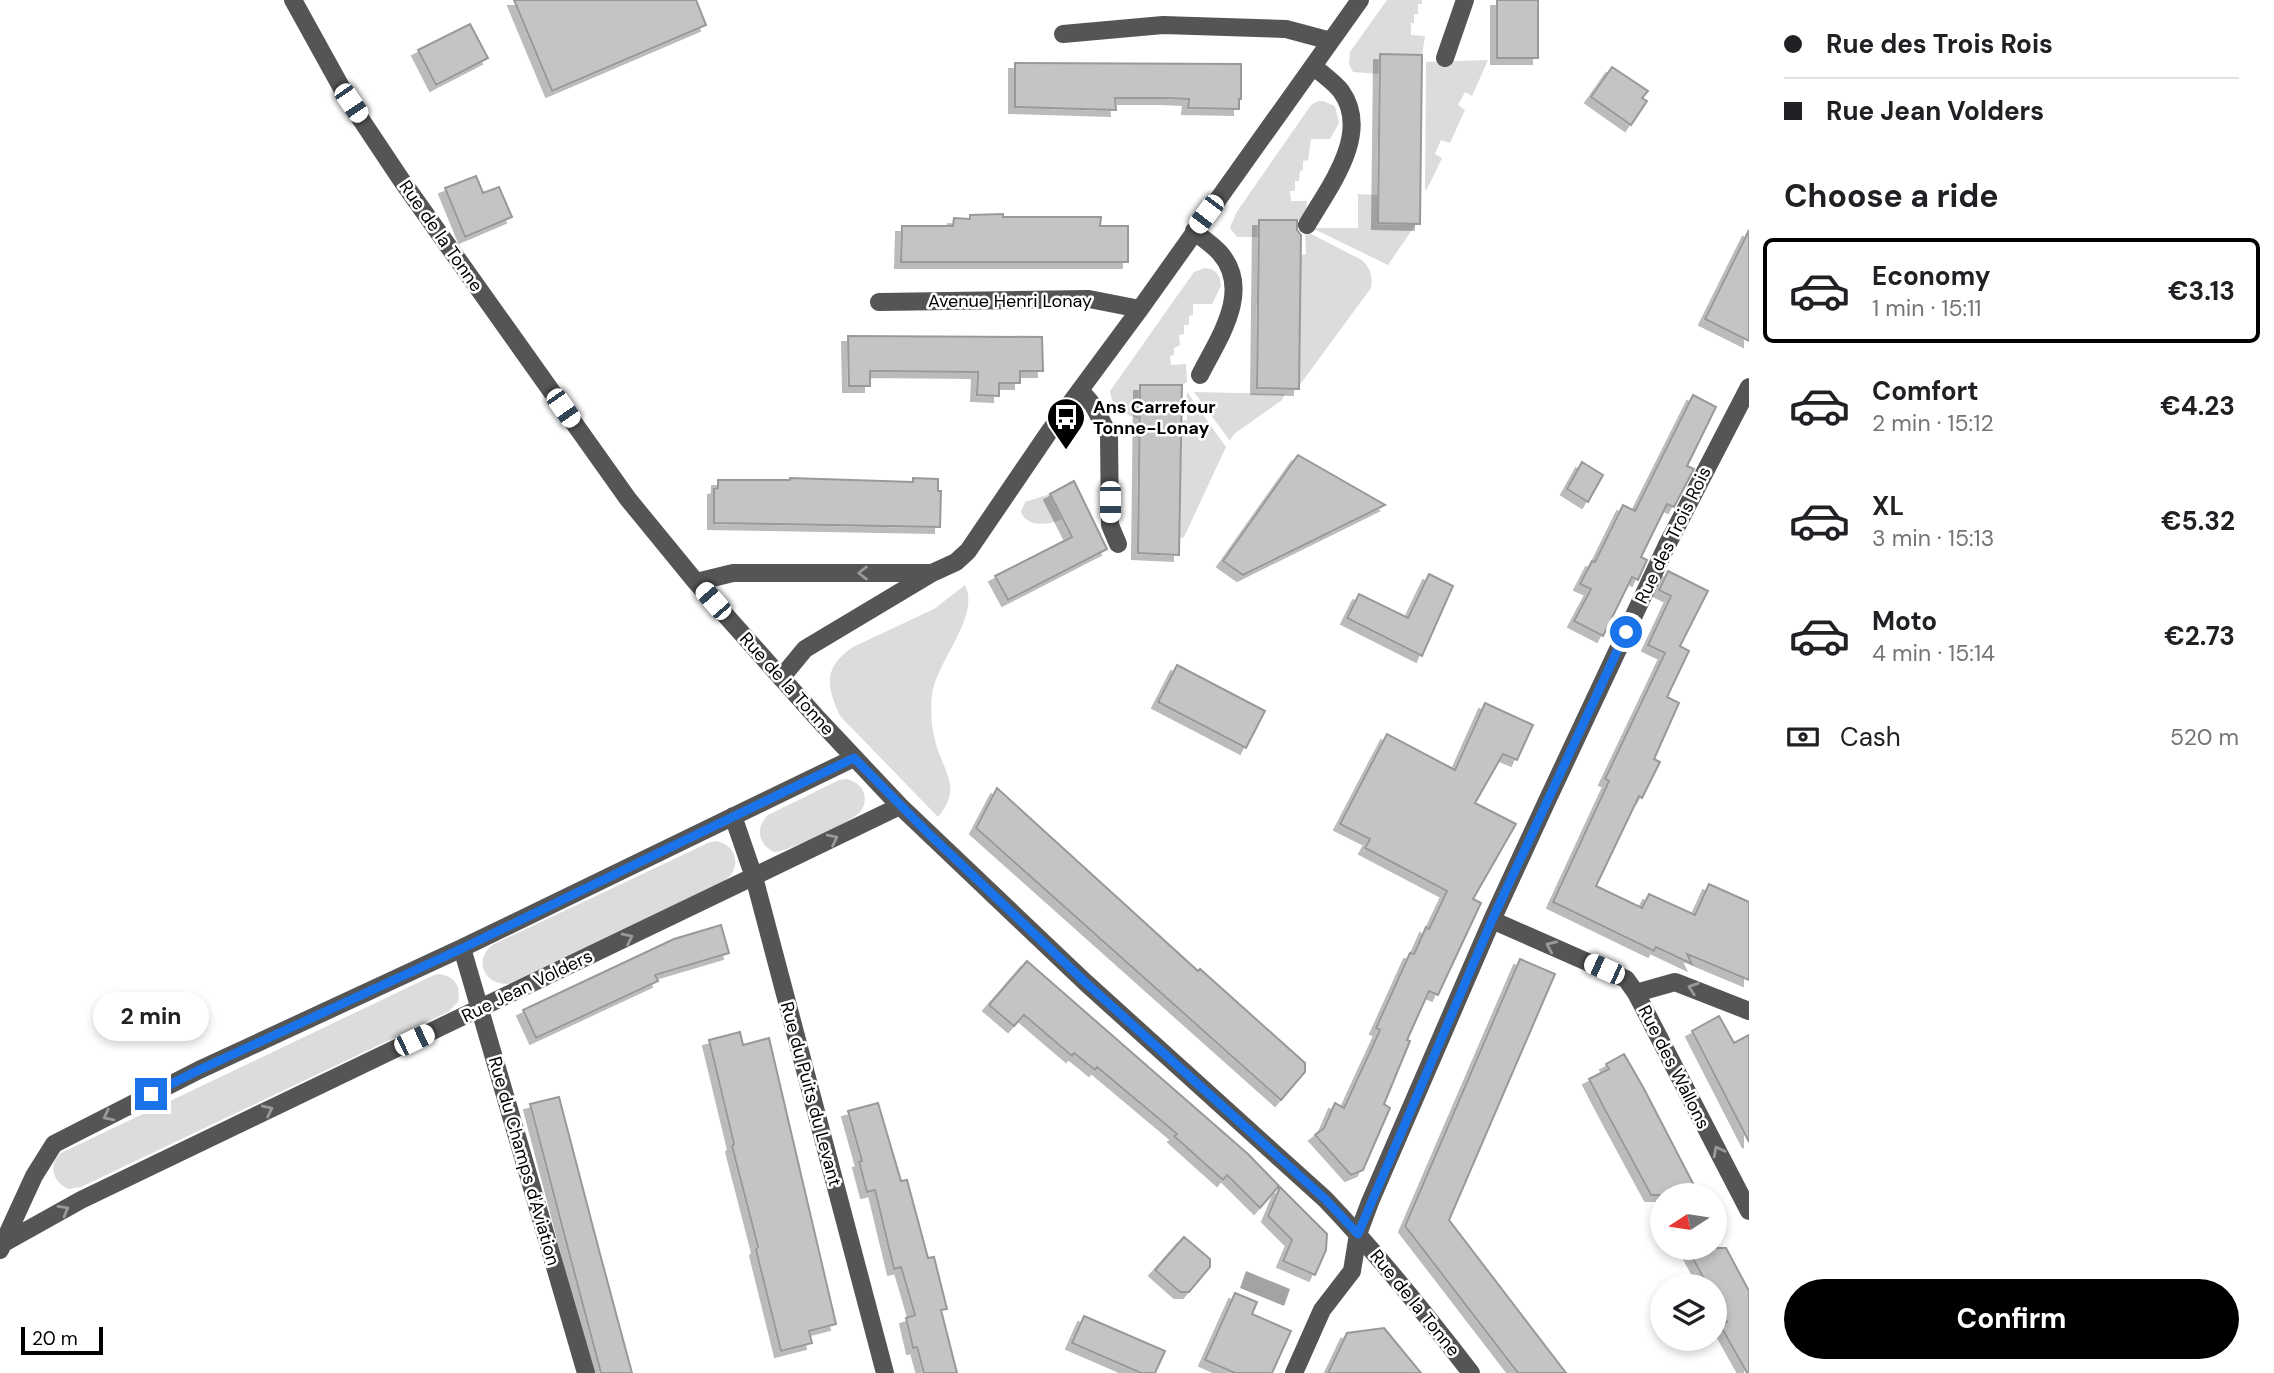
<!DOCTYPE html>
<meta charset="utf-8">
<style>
body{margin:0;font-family:"DM Sans",sans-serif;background:#f6f6f6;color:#202124;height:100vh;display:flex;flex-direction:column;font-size:26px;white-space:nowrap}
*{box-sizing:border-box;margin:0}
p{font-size:23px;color:#757577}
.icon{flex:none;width:38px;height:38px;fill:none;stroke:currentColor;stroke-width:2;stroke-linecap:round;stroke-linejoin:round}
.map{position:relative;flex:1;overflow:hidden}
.panel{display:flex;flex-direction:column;background:#fff;width:525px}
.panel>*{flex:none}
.guide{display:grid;align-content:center;height:154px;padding:0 35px;background:#fff}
.needle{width:46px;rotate:258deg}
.buttons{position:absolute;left:1650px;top:1183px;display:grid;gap:14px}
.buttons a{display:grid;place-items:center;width:77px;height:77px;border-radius:50%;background:#fff;box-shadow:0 4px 10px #0003;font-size:35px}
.scale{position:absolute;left:21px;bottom:18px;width:82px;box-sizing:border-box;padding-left:7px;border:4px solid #000;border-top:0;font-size:19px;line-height:24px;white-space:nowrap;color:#000;-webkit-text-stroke:5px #fff;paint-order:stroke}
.end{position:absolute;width:32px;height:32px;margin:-16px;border:9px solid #1a73e8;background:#fff;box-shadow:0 0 0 4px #fff}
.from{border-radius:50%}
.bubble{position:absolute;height:49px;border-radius:24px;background:#fff;box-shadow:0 4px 10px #0003;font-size:23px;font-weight:700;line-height:49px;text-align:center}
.car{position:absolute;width:21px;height:42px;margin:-21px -10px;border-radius:9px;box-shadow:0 0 5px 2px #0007;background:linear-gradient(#fff 24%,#345 0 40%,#fff 0 76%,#345 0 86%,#fff 0)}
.guide b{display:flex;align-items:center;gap:24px;height:66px;font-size:26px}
.guide b+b{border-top:2px solid #e0e0e0}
.guide i{width:18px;height:18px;background:#202124}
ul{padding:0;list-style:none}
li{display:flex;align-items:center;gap:21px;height:105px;margin:0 14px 10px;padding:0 21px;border:4px solid transparent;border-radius:10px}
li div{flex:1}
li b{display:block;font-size:26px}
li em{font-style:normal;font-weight:700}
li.selected{border-color:#000}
li>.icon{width:63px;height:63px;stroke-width:1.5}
h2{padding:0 35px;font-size:32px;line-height:84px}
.pay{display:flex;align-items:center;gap:18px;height:77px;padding:0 35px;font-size:26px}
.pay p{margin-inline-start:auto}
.action{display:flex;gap:14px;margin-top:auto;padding:14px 35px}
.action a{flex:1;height:80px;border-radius:42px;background:#000;color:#fff;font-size:28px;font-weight:700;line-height:80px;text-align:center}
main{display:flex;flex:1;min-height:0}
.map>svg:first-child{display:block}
.green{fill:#dcdcdc}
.water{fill:#a3a3a3}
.building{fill:#c4c4c4;stroke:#999;stroke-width:2;filter:url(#shadow)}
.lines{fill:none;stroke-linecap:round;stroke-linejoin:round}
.minor{stroke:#555;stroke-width:18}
.oneway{stroke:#999}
.route{stroke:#1a73e8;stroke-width:9}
.labels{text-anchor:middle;stroke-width:5;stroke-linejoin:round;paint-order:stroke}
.street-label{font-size:18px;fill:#000;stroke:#fff}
.poi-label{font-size:18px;font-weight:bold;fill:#000;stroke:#fff;text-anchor:start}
</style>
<main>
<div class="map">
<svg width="1749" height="1373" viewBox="0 0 1749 1373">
<defs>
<filter id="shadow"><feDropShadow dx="-6" dy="6" stdDeviation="0" flood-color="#0004"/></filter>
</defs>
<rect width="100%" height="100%" fill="#fff"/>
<path class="green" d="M1387,0h35v4h-4v10h-4v9h-3v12l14,1 -3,19 -42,-1v20l-27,-2 -4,-8 1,-12z
M1488,60l-16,36 -7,-4 -7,13 7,5 -15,33 -9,-3 -6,14 7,4 -16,33 -1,-3 1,-126z
M1318,101h5l12,5 4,17 -9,16h-19l-3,21 -5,1v9l-3,1 -1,10h-4v10h-5l1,10h16l-1,15 -5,4h-42v17h-22l-7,-9 6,-15 75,-108z
M1358,194l20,1v28l38,1 -28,41 -76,-37h46z
M1305,231l57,29c8,8 11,16 9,28l-72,98 2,-131 5,-1z
M1205,268c12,1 15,8 16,18l-9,18h-19v11l-4,1v9h-5v9l-5,1 1,10 -6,3v7l-4,1 1,9 15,-1 1,18 -5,3h-42l-1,34c-15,-5 -27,-11 -29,-28l84,-119z
M1187,392l39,55 -42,90 -4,1 2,-117 5,-1z
M1194,392l91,2 -3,6 -48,34 -4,7z
M1050,494l12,25c-13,6 -35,9 -41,-7l4,-10z
M965,585c16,31 -29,77 -33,110 -2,20 0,39 7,58 10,27 20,38 -1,64l-98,-101c-14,-31 -17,-48 13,-69l81,-38z
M846,779c8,2 14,5 17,12 3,7 2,15 -3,21 -9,10 -73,40 -86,40 -16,-8 -19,-24 -6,-37l71,-35z
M716,841c22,4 26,28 8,40l-216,103c-25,1 -35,-26 -14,-40l216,-102z
M440,974c16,3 21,13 18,28l-10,10 -367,175 -13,2c-16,-8 -20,-24 -7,-36l373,-178z"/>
<path class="water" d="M1246,1271l44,18 -6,17 -44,-18z"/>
<path class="building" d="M514,0h182l10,25 -154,66z
M1497,0h41v58h-41z
M470,24l18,34 -52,27 -18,-35z
M1380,54l42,1 -2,169 -42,-1z
M1015,63l226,1v35h-2v10l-51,-1 1,-9 -23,-1h-51l1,12 -101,-3z
M1612,67l36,24 -6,7 5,3 -16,24 -40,-28z
M476,176l7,17 16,-6 13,30 -47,20 -20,-49z
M1003,214v3h98l-1,9h28v36h-227l1,-36h51l1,-8 16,1v-4z
M1259,220h38v10l4,5 -2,154 -42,-1z
M1749,230v111l-44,-22z
M848,336l194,1 1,34h-23v12h-21v13l-22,-1 1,-23 -108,-1v15h-21z
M1140,385h42l-3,170 -41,-2z
M1693,395l23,12 -29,59 7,3 -20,38 -7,-3 -26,53 6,3 -9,20 -6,-3 -29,59 -29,-15 17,-32 -11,-5 12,-23 3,1 28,-57 12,6z
M1298,455l87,50 -142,70 -20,-14z
M1582,462l21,13 -15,27 -21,-13z
M790,478l123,4v-4l25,1v12h3l-1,36 -226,-4v-34l4,-1v-8h72z
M1074,481l33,68 -99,51 -13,-24 77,-39 -22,-43z
M1668,571l40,20 -28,55 9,5 -22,46 12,6 -25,56 6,3 -18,36 -3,-2 -43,90 46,22 7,-14 46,21 14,-31 40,18v78l-62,-26 5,10 -36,-17 -2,4 -101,-49 56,-121 -4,-2 60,-126 -17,-8 23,-49 -12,-6z
M1429,574l24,12 -31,70 -75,-38 12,-24 49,24z
M1177,665l88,46 -19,37 -88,-46z
M1485,703l48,22 -16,35 -14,-6 -28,49 41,21 -43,75 8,4 -43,92 -9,-4 -22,49 3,1 -26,63 6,4 -27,62 -12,5 -36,-40 9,-7 11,-25 9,5 36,-78 -4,-2 34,-75 4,1 12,-27 3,2 18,-38 -82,-43 5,-9 -30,-15 47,-90 68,36z
M997,788l201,183 2,-2 105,94v9l-24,28 -305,-272z
M721,925l8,28 -74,22 3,6 -122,57 -13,-28 151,-71z
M1520,959l35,15 -106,246 117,153h-48l-113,-147z
M1027,961l221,193 31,32 -19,22 -33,-33 -4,5 -49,-44 3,-2 -80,-67 -2,3 -21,-17 -2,3 -48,-41 -10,11 -25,-21z
M1719,1016l15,27 15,-8v107l-57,-111z
M740,1032l3,13 26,-7 67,286 -27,7 3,12 -31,8 -25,-101 2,-3 -26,-101 2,-2 -25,-104z
M1624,1054l19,33 56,108h-48l-47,-87 -15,-29 20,-10 -3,-5z
M559,1097l41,157 32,119h-31l-29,-109 -42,-160z
M878,1103l23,78 6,-1 21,78 6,-1 13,52 -6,1 16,63h-33l-7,-26 -4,1 -7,-30 9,-3 -14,-48 -7,2 -19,-79 -8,2 -8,-30 3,-1 -14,-50z
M1280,1187l47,47 -1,16 -11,25 -32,-14 9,-21 -24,-24z
M1184,1237l26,22v8l-21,25h-9l-25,-22z
M1687,1248h39l23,43v82h-2l-27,-48 7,-3 -12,-22v-14h-7z
M1235,1293l22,9 -5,12 39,17 -19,42h-37l-30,-13z
M1084,1316l81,35 -10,22h-14l-69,-30z
M1384,1328l37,45h-93l19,-40z"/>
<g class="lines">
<path class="minor" d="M293,0l57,103 52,78 226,318 68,83 122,137 82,87 185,176 240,217c53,55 100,114 146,174
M1063,34l100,-9 123,4 45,12
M1445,58l20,-58
M1307,225c21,-37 65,-91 34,-134 -7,-9 -19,-17 -28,-25
M1194,231c8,7 18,13 26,22 33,38 -2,86 -20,122
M879,302l210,-3 51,10
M1081,391l12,14 16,30 1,90 8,19
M696,582l37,-9h199
M781,678l24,-29 127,-76 24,-11 12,-11 81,-119 91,-123 220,-309
M733,816l21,61 131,496
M1492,920l134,59 10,14 113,218
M462,948l124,425
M1636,993l39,-11 74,29
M4,1243l77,-43 819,-394
M0,1250l34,-74 20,-32 145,-74 263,-122 392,-190
M1294,1373l28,-63 30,-39 6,-37 12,-32 122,-282 54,-117 120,-256 83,-160"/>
</g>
<defs><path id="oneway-chevron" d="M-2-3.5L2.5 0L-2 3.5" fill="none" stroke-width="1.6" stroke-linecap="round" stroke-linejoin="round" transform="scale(1.75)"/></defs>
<g class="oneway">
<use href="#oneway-chevron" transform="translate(863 573) rotate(180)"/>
<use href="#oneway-chevron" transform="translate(833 839) rotate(-26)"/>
<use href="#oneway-chevron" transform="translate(628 938) rotate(-26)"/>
<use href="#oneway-chevron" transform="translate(1551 946) rotate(-156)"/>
<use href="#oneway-chevron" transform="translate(1693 988) rotate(-161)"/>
<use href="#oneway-chevron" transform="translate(268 1110) rotate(-26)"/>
<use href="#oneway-chevron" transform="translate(108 1116) rotate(153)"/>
<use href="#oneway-chevron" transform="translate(1718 1151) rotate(-117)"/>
<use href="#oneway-chevron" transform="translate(64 1210) rotate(-30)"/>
</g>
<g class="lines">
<path class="route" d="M151,1094l48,-24 264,-122 391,-190 74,75 157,149 240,217 33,35 134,-314 134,-288"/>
</g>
<defs>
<symbol id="bus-pin" viewBox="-11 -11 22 30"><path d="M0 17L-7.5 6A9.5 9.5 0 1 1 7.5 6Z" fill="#000" stroke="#fff"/><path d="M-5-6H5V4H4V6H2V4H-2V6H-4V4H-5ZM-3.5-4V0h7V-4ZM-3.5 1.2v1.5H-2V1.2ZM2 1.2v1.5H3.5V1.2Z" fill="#fff"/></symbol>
</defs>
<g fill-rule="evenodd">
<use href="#bus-pin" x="1044" y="395" width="44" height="60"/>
</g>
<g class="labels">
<g class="street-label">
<text transform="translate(441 236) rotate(55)" y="6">Rue de la Tonne</text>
<text x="1010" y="307">Avenue Henri Lonay</text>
<text transform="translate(1673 535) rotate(-64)" y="6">Rue des Trois Rois</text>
<text transform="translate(787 684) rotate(48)" y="6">Rue de la Tonne</text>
<text transform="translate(527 986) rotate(-26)" y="6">Rue Jean Volders</text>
<text transform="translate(1674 1067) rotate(63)" y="6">Rue des Wallons</text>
<text transform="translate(811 1094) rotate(75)" y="6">Rue du Puits du Levant</text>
<text transform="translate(524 1161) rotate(74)" y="6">Rue du Champs d'Aviation</text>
<text transform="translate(1415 1303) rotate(51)" y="6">Rue de la Tonne</text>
</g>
<g class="poi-label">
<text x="1093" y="413">Ans Carrefour<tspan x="1093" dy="21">Tonne-Lonay</tspan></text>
</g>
</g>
</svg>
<div class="buttons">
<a><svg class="needle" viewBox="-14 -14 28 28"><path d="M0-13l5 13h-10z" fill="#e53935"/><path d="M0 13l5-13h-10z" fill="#757577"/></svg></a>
<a><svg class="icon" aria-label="layers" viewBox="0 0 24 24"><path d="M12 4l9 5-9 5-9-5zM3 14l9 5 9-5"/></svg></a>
</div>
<div class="scale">20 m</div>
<i class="end from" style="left:1626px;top:632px"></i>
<i class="end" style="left:151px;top:1094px"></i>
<div class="bubble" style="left:93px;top:992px;width:116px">2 min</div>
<i class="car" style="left:351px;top:103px;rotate:146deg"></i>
<i class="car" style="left:1206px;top:214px;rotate:217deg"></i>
<i class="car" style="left:563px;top:408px;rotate:145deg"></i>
<i class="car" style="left:1110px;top:502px;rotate:180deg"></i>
<i class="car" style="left:713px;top:601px;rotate:319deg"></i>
<i class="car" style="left:1604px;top:969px;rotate:294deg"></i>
<i class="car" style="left:414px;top:1040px;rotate:64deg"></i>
</div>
<section class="panel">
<div class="guide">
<b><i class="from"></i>Rue des Trois Rois</b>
<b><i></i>Rue Jean Volders</b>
</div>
<h2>Choose a ride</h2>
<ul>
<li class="selected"><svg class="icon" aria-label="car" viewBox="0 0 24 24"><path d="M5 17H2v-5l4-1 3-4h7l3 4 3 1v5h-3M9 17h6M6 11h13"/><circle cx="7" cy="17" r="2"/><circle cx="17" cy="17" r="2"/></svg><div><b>Economy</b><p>1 min · 15:11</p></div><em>€3.13</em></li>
<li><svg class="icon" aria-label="car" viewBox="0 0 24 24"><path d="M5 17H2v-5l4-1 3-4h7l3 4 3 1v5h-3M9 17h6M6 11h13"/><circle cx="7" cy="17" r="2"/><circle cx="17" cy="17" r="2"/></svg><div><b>Comfort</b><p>2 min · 15:12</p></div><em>€4.23</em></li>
<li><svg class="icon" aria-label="car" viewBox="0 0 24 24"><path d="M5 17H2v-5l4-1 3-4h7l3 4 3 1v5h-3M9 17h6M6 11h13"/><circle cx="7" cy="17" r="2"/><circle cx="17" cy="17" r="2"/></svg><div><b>XL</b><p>3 min · 15:13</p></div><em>€5.32</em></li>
<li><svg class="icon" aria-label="car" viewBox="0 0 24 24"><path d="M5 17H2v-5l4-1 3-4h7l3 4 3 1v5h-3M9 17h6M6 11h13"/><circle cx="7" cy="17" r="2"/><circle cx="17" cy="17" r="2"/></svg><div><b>Moto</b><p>4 min · 15:14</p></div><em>€2.73</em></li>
</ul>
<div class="pay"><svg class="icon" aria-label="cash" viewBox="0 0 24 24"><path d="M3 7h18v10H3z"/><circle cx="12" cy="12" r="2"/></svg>Cash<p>520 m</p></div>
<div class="action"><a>Confirm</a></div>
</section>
</main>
